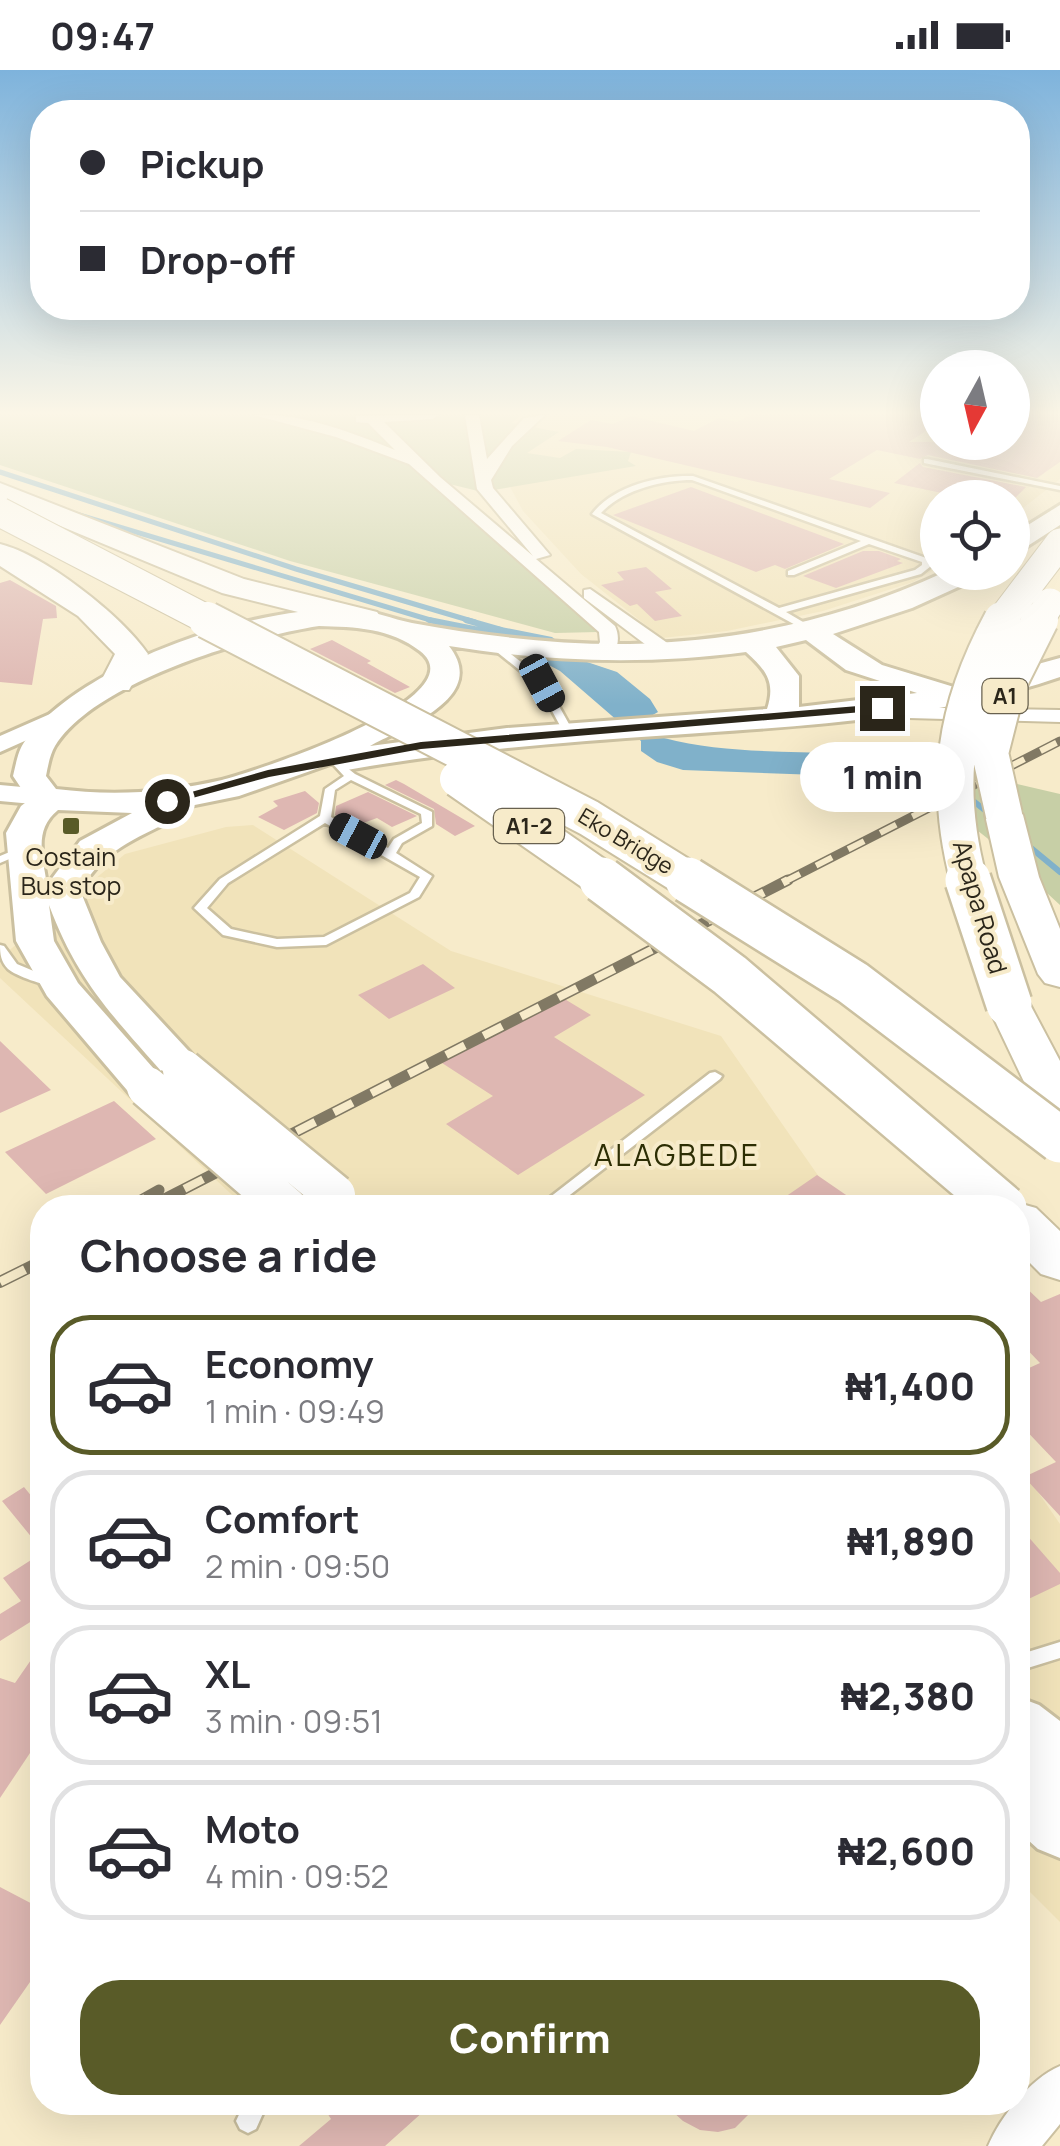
<!DOCTYPE html>
<meta charset="utf-8">
<style>
body{margin:0;font-family:Manrope,sans-serif;background:#f2f2f3;color:#2b2b33;height:100vh;display:flex;flex-direction:column;font-size:38px;white-space:nowrap}
*{box-sizing:border-box;margin:0}
p{font-size:32px;color:#7c7c81}
.icon{flex:none;width:55px;height:55px;fill:none;stroke:currentColor;stroke-width:2;stroke-linecap:round;stroke-linejoin:round}
.map{position:relative;flex:1;overflow:hidden}
.sheet{position:absolute;left:30px;top:1125px;width:1000px;height:920px;display:flex;flex-direction:column;background:#fff;border-radius:40px;box-shadow:0 10px 40px #0002}
.sheet>*{flex:none}
.top-card{position:absolute;left:30px;top:30px;width:1000px;height:220px;border-radius:40px;box-shadow:0 10px 40px #0002;display:grid;align-content:center;height:220px;padding:0 50px;background:#fff}
.needle{width:65px;rotate:188deg}
.tools{position:absolute;left:920px;top:280px;display:grid;gap:20px}
.tools a{display:grid;place-items:center;width:110px;height:110px;border-radius:50%;background:#fff;box-shadow:0 10px 40px #0002;font-size:50px}
.end{position:absolute;width:45px;height:45px;margin:-22px;border:12px solid #2b261a;background:#fff;box-shadow:0 0 0 5px #fff}
.from{border-radius:50%}
.bubble{position:absolute;height:70px;border-radius:35px;background:#fff;box-shadow:0 10px 40px #0002;font-size:32px;font-weight:800;line-height:70px;text-align:center}
.car{position:absolute;width:30px;height:60px;margin:-30px -15px;border-radius:12px;box-shadow:0 0 8px 2px #0007;background:linear-gradient(#222 24%,#8ab4d8 0 40%,#222 0 76%,#8ab4d8 0 86%,#222 0)}
.top-card b{display:flex;align-items:center;gap:35px;height:95px;font-size:38px}
.top-card b+b{border-top:2px solid #e1e1e2}
.top-card i{width:25px;height:25px;background:#2b2b33}
ul{padding:0;list-style:none}
li{display:flex;align-items:center;gap:30px;height:140px;margin:0 20px 15px;padding:0 30px;border:5px solid #e1e1e2;border-radius:40px}
li div{flex:1}
li b{display:block;font-size:38px}
li em{font-style:normal;font-weight:800}
li.selected{border-color:#595b28}
li>.icon{width:90px;height:90px;stroke-width:1.5}
h2{padding:0 50px;font-size:45px;line-height:120px}
.primary-button{display:flex;gap:20px;margin-top:auto;padding:20px 50px}
.primary-button a{flex:1;height:115px;border-radius:40px;background:#595b28;color:#fff;font-size:40px;font-weight:800;line-height:115px;text-align:center}
.status{display:flex;justify-content:space-between;align-items:center;height:70px;padding:0 50px;background:#fff;direction:ltr}
.status svg{height:28px;fill:currentColor}
.map>svg:first-child{display:block}
.built{fill:#f1e3ba}
.green{fill:#c7cfa6}
.water{fill:#80b1ca}
.lines{fill:none;stroke-linecap:round;stroke-linejoin:round}
.stream-far1{stroke:#80b1ca;stroke-width:5}
.stream{stroke:#80b1ca;stroke-width:6}
.building{fill:#deb7b2}
.service-casing{stroke:#cbc0a0;stroke-width:5}
.minor-casing{stroke:#cbc0a0;stroke-width:4}
.tertiary-casing{stroke:#cbc0a0;stroke-width:6}
.primary-casing{stroke:#cbc0a0;stroke-width:6}
.motorway-casing{stroke:#cbc0a0;stroke-width:4}
.service{fill:#fff;fill-rule:evenodd}
.minor{fill:#fff;fill-rule:evenodd}
.tertiary{fill:#fff;fill-rule:evenodd}
.primary{fill:#fff;fill-rule:evenodd}
.motorway{fill:#fff;fill-rule:evenodd}
.rail-far2-casing{stroke:#817964;stroke-width:9}
.rail-far1-casing{stroke:#817964;stroke-width:11}
.rail-casing{stroke:#817964;stroke-width:12}
.rail-far2{stroke:#f7ebca;stroke-width:6;stroke-dasharray:18;stroke-linecap:butt}
.rail-far1{stroke:#f7ebca;stroke-width:8;stroke-dasharray:21;stroke-linecap:butt}
.rail{stroke:#f7ebca;stroke-width:9;stroke-dasharray:28;stroke-linecap:butt}
.primary-bridge-casing{stroke:#cbc0a0;stroke-width:45;stroke-linecap:butt}
.motorway-bridge-far2-casing{stroke:#cbc0a0;stroke-width:31;stroke-linecap:butt}
.motorway-bridge-far1-casing{stroke:#cbc0a0;stroke-width:40;stroke-linecap:butt}
.motorway-bridge-casing{stroke:#cbc0a0;stroke-width:50;stroke-linecap:butt}
.primary-bridge{stroke:#fff;stroke-width:40}
.motorway-bridge-far2{stroke:#fff;stroke-width:29}
.motorway-bridge-far1{stroke:#fff;stroke-width:36}
.motorway-bridge{stroke:#fff;stroke-width:45}
.route{fill:#2b261a}
.poi-dot{fill:#595b28;stroke:#f7ebca;stroke-width:4}
.labels{text-anchor:middle;stroke-width:8;stroke-linejoin:round;paint-order:stroke}
.shield{fill:#f7ebca;stroke:#68614f;stroke-width:2.5}
.shield-label{font-size:22px;font-weight:bold;fill:#2b261a}
.far-street-label{font-size:22px;fill:#2b261a;stroke:#f7ebca}
.poi-label{font-size:25px;fill:#2b261a;stroke:#f7ebca}
.street-label{font-size:25px;fill:#2b261a;stroke:#f7ebca}
.quarter-label{font-size:30px;letter-spacing:2.5px;fill:#2d2e04;stroke:#f7ebca}
</style>
<div class="status"><b>09:47</b><svg viewBox="0 0 49 12"><path d="M0 12V9h3v3zM5 12V6h3v6zM10 12V3h3v9zM15 12V0h3v12zM26 1h20v11H26zM47 4h2v5h-2z"/></svg></div>
<div class="map">
<svg width="1060" height="2076" viewBox="0 0 1060 2076">
<rect width="100%" height="100%" fill="#f7ebca"/>
<path class="built" d="M509,345h428l1,27h74l1,-27h47v64l-47,37 -1,-18h-74l-1,70 -24,14 -90,29 -96,20 -65,7 -81,-64 -58,-63 -14,-26 125,-19 -77,-5 -36,-8 -21,-30z
M253,755l198,126 270,85 119,171h-595l-245,-229v-20l125,-104 101,-27z
M1018,1393l42,61v398l-42,-42z"/>
<path class="green" d="M0,345h520l-8,8 47,9 -32,21 33,5 16,-9 55,3 -3,9 8,5 -154,26 -49,-12 136,122 29,30 -43,1 -265,-72 -290,-96z
M945,697l115,27v111l-73,-67 -71,-56z"/>
<path class="water" d="M496,556l56,11 32,24 33,11 33,27 8,13 -7,4 13,22c81,21 168,9 251,21l-41,18 -191,-7 -26,-8 -16,-11v-10l-81,-70 -78,-42z"/>
<g class="lines">
<path class="stream-far1" d="M0,402l296,97 179,53
M56,438l381,114"/>
<path class="stream" d="M429,550l65,13
M466,550l35,10
M887,698l18,2 40,17
M967,726l24,19
M1025,773l35,29"/>
</g>
<path class="building" d="M750,345h188v8l-29,19h103v-22l8,2 10,-7h30v47l-23,16 -109,-23 -8,4 -43,-9 -48,29 61,14 -20,15 -263,-61 -49,-6 33,-21 22,4 18,-8 63,15 25,-13 18,4z
M920,393l3,4 103,20 -11,11h-49l-72,-15z
M691,417l153,57 -59,25 -10,-4 -19,7 -143,-57z
M863,481h16l22,8 -4,2 6,2 -67,25 -33,-12z
M646,497l26,22 -17,3 27,24 -27,5 -18,-17 -7,2 -29,-21 23,-5 -7,-8z
M10,510l46,26 1,12 -14,1 -11,66 -32,-3v-99z
M332,570l39,21 -4,2 43,24 -15,6 -85,-44z
M396,710l8,4 71,42 -20,10 -19,-12 -2,-15 -49,-24z
M305,721l14,12 -2,10 -33,17 -26,-13 20,-11 -5,-5z
M368,722l49,24 -25,11 -15,-9 -22,8 -20,-11 1,-9z
M423,894l32,24 -66,31 -31,-24z
M558,925l33,20 -37,22 91,58 -127,80 -72,-51 47,-28 -51,-33z
M0,971l51,49 -51,23z
M114,1031l42,38 -110,55 -41,-42z
M817,1105l48,33h-96z
M1018,1210l23,22 19,-8v222l-36,-39 32,-15 -38,-40v-49l22,-10 -22,-23z
M24,1417l18,22v41l-40,-49z
M1018,1455l42,48v11l-42,20z
M42,1483v76l-7,-10 -35,22v-27l21,-13 -18,-23z
M42,1574v91l-42,63v-120l15,5z
M0,1817l42,22v80l-12,-7 -30,43z
M320,2032h114l-49,44h-86l32,-27z
M662,2032h99l-26,26 -17,4 -18,-2 -17,-9z"/>
<g class="lines">
<defs>
<path id="service" d="M927,389l133,27v4l-136,-27v-4z
M693,406l236,83 2,7 -10,8 -135,38 29,17 2,2 -5,3 -220,-120c21,-28 67,-39 101,-38zM692,410l169,61 -73,30v4h6l75,-31 53,18v3l-7,5 -136,38 -178,-95c21,-23 61,-33 91,-33z
M492,574h6l47,37 29,52 -1,2 -4,1 -5,-3 -26,-48 -46,-37z
M336,689l19,15 77,38v14l-30,17 -6,10 36,23 -13,21 -93,48 -49,2 -54,-12 -29,-27 26,-29 100,-63 5,-27 19,-13 -13,-14zM351,710l70,34 1,9 -28,16 -6,9 -57,-31 4,-27zM325,753l95,54 -10,16 -86,44 -47,2 -46,-10 -24,-21 21,-25z
M24,776l4,1v4l-28,12v-7z
M0,875l4,1 13,18 38,16 2,3 -2,3c-10,0 -39,-10 -47,-17 -7,-7 -8,-15 -8,-24z
M715,1002l7,4 -2,3 -167,129h-17l174,-135z
M1060,1572v16l-42,13v-16z
M245,2032h23l-12,27 -8,4 -8,-4 -4,-8z"/>
<path id="minor" d="M254,345c48,-2 96,17 141,35l-27,-27 -12,-1v-6l83,-1 -7,4 -48,3 56,55 93,79 -56,-67 -12,-74h14l8,44 37,-41 21,-3 -33,31 -21,34 2,8 57,67 -14,4 79,67c6,12 3,30 -12,34l-7,-2 -3,-4 7,-12 -1,-10 -190,-168 -73,-27z
M590,519l86,60v8h-14l-78,-59v-8z
M879,637l181,3v12l-188,-5 -3,-4z
M1060,1996v58l-18,22h-54c12,-29 43,-68 72,-80z"/>
<path id="tertiary" d="M66,637l12,7 -4,5 -74,33v-16z
M0,715l44,4 13,8 -13,8 -44,-4z"/>
<path id="primary" d="M1060,435v20l-48,31v-21z
M945,502h36l-3,6 -66,30 -79,26 49,31 72,22 106,-29v19c-125,43 -258,49 -389,58 -109,7 -217,16 -324,35l-14,-7 -94,33 -64,13 3,4 -5,7c-39,19 -70,31 -93,70l21,52 19,35 78,84 6,9 -6,9 -15,4 -15,-4c-53,-61 -90,-96 -119,-174l5,36 24,42 84,95 6,9 -6,9 -15,4 -15,-4 -85,-100 -31,-55 -10,-108 15,-27 8,-6 -16,-24c3,-12 5,-26 12,-35 57,-79 235,-137 328,-132 21,2 39,10 59,14 71,13 146,22 218,21 112,-3 213,-25 315,-72zM319,556c37,1 71,2 101,25 61,47 -167,121 -198,129 -55,13 -110,16 -166,9l-10,-13c2,-10 4,-22 9,-30 40,-64 192,-109 264,-120zM806,570l40,30 71,23 -118,14v-31l-23,-29zM449,576c99,16 198,19 297,6 20,18 30,30 21,57l-260,19 -137,18c37,-20 119,-49 79,-100zM58,740l74,3 -52,28 -33,44c-4,-28 -14,-55 11,-75z
M1018,1627l21,8 21,16v137l-22,-9 -20,-18z"/>
<path id="motorway" d="M0,413l244,96 133,33 5,7 -5,7 -11,3 -144,-36 -222,-92z
M0,474c45,11 122,72 148,110l-19,36h-24l-5,-7 15,-29 -37,-38 -78,-50z
M1004,734l13,3 6,8 16,62 21,52v58l-15,-4 -7,-9 -39,-97 -14,-62 6,-8z
M1009,921l16,4 35,66v61l-17,-4 -7,-11 -49,-103 6,-9z
M1018,1133l18,5 24,23v49l-19,-6 -23,-23v-43h-15z"/>
</defs>
<use href="#service" class="service-casing"/>
<use href="#minor" class="minor-casing"/>
<use href="#tertiary" class="tertiary-casing"/>
<use href="#primary" class="primary-casing"/>
<use href="#motorway" class="motorway-casing"/>
<use href="#service" class="service"/>
<use href="#minor" class="minor"/>
<use href="#tertiary" class="tertiary"/>
<use href="#primary" class="primary"/>
<use href="#motorway" class="motorway"/>
<defs>
<path id="rail-far2" d="M784,812l276,-141"/>
<path id="rail-far1" d="M127,1138l32,-18
M147,1138l641,-328"/>
<path id="rail" d="M0,1212l42,-21"/>
</defs>
<use href="#rail-far2" class="rail-far2-casing"/>
<use href="#rail-far1" class="rail-far1-casing"/>
<use href="#rail" class="rail-casing"/>
<use href="#rail-far2" class="rail-far2"/>
<use href="#rail-far1" class="rail-far1"/>
<use href="#rail" class="rail"/>
<defs>
<path id="primary-bridge" d="M183,1000l152,125
M147,1017l140,121"/>
<path id="motorway-bridge-far2" d="M0,442l212,110
M1000,552l60,-79
M1038,552l12,-19"/>
<path id="motorway-bridge-far1" d="M207,550l382,198 103,64
M458,709l148,103
M1004,745l-14,-62 17,-67 33,-66
M969,812c-26,-98 -15,-173 33,-262"/>
<path id="motorway-bridge" d="M602,810l128,95 274,233
M688,810l165,103 207,157
M968,810l41,124"/>
</defs>
<use href="#primary-bridge" class="primary-bridge-casing"/>
<use href="#motorway-bridge-far2" class="motorway-bridge-far2-casing"/>
<use href="#motorway-bridge-far1" class="motorway-bridge-far1-casing"/>
<use href="#motorway-bridge" class="motorway-bridge-casing"/>
<use href="#primary-bridge" class="primary-bridge"/>
<use href="#motorway-bridge-far2" class="motorway-bridge-far2"/>
<use href="#motorway-bridge-far1" class="motorway-bridge-far1"/>
<use href="#motorway-bridge" class="motorway-bridge"/>
</g>
<linearGradient id="sky" x2="0" y2="1"><stop stop-color="#7eb3dc"/><stop offset="0.54" stop-color="#fbf6e7"/><stop offset="1" stop-color="#fbf6e7" stop-opacity="0"/></linearGradient>
<rect width="1060" height="635" fill="url(#sky)"/>
<path class="route" d="M882,634l4,6 -465,39 -152,28 -102,28 -7,-4 108,-31 153,-28z"/>
<rect class="poi-dot" x="61" y="746" width="20" height="20" rx="5"/>
<g class="labels">
<g class="shield">
<rect x="982.5" y="609" width="45" height="34" rx="8"/>
<rect x="494" y="739" width="70" height="34" rx="8"/>
</g>
<g class="shield-label">
<text x="1005" y="634">A1</text>
<text x="529" y="764">A1-2</text>
</g>
<g class="far-street-label">
<text transform="translate(626 771) rotate(31)" y="8">Eko Bridge</text>
</g>
<g class="poi-label">
<text x="71" y="796">Costain<tspan x="71" dy="29">Bus stop</tspan></text>
</g>
<g class="street-label">
<text transform="translate(980 837) rotate(74)" y="9">Apapa Road</text>
</g>
<g class="quarter-label">
<text x="677" y="1096">ALAGBEDE</text>
</g>
</g>
</svg>
<div class="tools">
<a><svg class="needle" viewBox="-14 -14 28 28"><path d="M0-13l5 13h-10z" fill="#e53935"/><path d="M0 13l5-13h-10z" fill="#7c7c81"/></svg></a>
<a><svg class="icon" aria-label="locate" viewBox="0 0 24 24"><circle cx="12" cy="12" r="6"/><path d="M12 2v4M12 18v4M2 12h4M18 12h4"/></svg></a>
</div>
<i class="end from" style="left:167px;top:731px"></i>
<i class="end" style="left:882px;top:638px"></i>
<div class="bubble" style="left:800px;top:672px;width:165px">1 min</div>
<i class="car" style="left:542px;top:613px;rotate:152deg"></i>
<i class="car" style="left:358px;top:766px;rotate:298deg"></i>
<div class="top-card">
<b><i class="from"></i>Pickup</b>
<b><i></i>Drop-off</b>
</div>
<section class="sheet">
<h2>Choose a ride</h2>
<ul>
<li class="selected"><svg class="icon" aria-label="car" viewBox="0 0 24 24"><path d="M5 17H2v-5l4-1 3-4h7l3 4 3 1v5h-3M9 17h6M6 11h13"/><circle cx="7" cy="17" r="2"/><circle cx="17" cy="17" r="2"/></svg><div><b>Economy</b><p>1 min · 09:49</p></div><em>₦1,400</em></li>
<li><svg class="icon" aria-label="car" viewBox="0 0 24 24"><path d="M5 17H2v-5l4-1 3-4h7l3 4 3 1v5h-3M9 17h6M6 11h13"/><circle cx="7" cy="17" r="2"/><circle cx="17" cy="17" r="2"/></svg><div><b>Comfort</b><p>2 min · 09:50</p></div><em>₦1,890</em></li>
<li><svg class="icon" aria-label="car" viewBox="0 0 24 24"><path d="M5 17H2v-5l4-1 3-4h7l3 4 3 1v5h-3M9 17h6M6 11h13"/><circle cx="7" cy="17" r="2"/><circle cx="17" cy="17" r="2"/></svg><div><b>XL</b><p>3 min · 09:51</p></div><em>₦2,380</em></li>
<li><svg class="icon" aria-label="car" viewBox="0 0 24 24"><path d="M5 17H2v-5l4-1 3-4h7l3 4 3 1v5h-3M9 17h6M6 11h13"/><circle cx="7" cy="17" r="2"/><circle cx="17" cy="17" r="2"/></svg><div><b>Moto</b><p>4 min · 09:52</p></div><em>₦2,600</em></li>
</ul>
<div class="primary-button"><a>Confirm</a></div>
</section>
</div>
